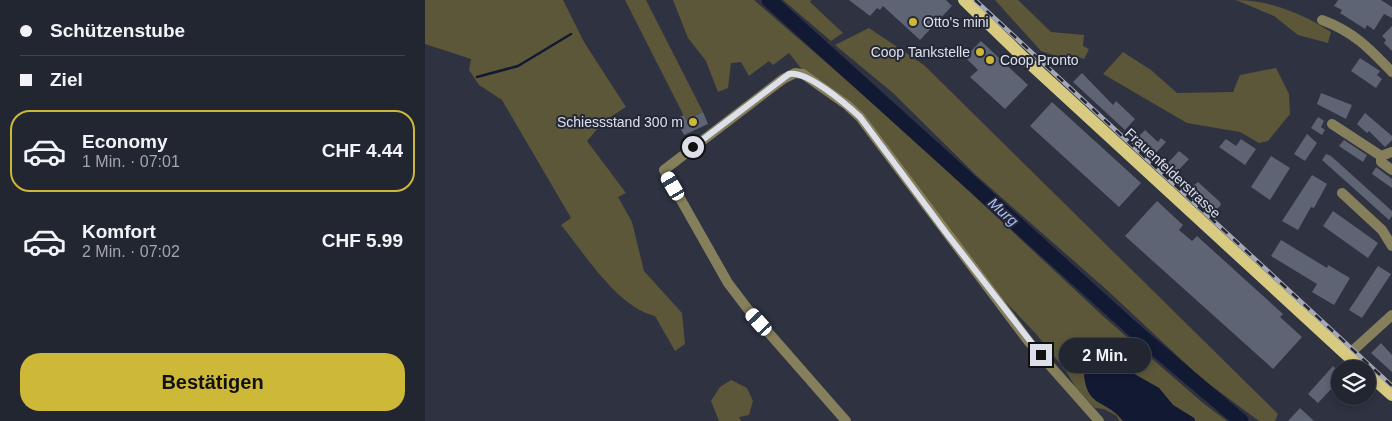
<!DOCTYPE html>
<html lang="de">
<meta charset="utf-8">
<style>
body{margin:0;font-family:Arial,sans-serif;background:#2a2e39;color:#f1f3f6;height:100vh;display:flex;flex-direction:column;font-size:19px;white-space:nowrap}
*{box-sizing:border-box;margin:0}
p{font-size:16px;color:#a2a5ab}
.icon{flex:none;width:28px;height:28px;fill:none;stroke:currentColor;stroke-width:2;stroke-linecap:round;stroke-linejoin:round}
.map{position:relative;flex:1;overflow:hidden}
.drawer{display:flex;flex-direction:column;background:#222631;width:425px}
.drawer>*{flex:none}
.hud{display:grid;align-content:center;height:110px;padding:0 20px;background:#222631}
.buttons{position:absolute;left:906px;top:360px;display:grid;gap:10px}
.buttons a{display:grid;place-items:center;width:45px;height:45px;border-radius:50%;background:#222631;box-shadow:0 2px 8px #0003,0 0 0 1px #3f434d;font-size:25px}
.end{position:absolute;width:22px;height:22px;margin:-11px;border:6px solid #dde0ea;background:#111;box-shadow:0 0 0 2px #111}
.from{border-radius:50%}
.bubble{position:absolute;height:35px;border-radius:18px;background:#222631;box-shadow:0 2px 8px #0003,0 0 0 1px #3f434d;font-size:16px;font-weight:700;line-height:35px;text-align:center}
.car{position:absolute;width:15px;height:30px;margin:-15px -8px;border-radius:6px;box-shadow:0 0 4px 1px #0007;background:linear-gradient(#fff 24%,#345 0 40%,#fff 0 76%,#345 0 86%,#fff 0)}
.hud b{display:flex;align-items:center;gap:18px;height:48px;font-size:19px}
.hud b+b{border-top:1px solid #3f434d}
.hud i{width:12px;height:12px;background:#f1f3f6}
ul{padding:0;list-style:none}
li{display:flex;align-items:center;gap:15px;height:82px;margin:0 10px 8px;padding:0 10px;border:2px solid transparent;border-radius:20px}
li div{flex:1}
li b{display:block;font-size:19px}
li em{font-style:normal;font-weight:700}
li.current{border-color:#ceb837}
li>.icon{width:45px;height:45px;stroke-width:1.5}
.cta{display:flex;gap:10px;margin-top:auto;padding:10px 20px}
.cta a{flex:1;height:58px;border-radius:20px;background:#ceb837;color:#111;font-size:20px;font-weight:700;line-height:58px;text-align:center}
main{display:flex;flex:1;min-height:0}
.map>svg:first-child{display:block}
.green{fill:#5c5739}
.water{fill:#121933}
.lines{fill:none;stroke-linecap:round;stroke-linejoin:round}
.stream{stroke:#121933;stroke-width:2.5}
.river{stroke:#121933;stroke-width:15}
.building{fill:#5e6474}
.minor{stroke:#857f5c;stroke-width:10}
.major{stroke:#d8cb81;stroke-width:12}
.rail-casing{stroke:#a6a9b5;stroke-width:4.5}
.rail{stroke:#242836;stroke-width:2.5;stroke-dasharray:8;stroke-linecap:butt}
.route{stroke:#dde0ea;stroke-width:6}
.poi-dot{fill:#ceb837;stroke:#242836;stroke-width:2}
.labels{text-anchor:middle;stroke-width:4;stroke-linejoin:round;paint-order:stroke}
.poi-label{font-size:14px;fill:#dde0ea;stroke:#242836;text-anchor:start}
.street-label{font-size:14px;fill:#dde0ea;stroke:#242836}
.water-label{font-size:15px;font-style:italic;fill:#acbef6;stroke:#242836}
</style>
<main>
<section class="drawer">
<div class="hud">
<b><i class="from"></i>Schützenstube</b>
<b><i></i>Ziel</b>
</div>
<ul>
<li class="current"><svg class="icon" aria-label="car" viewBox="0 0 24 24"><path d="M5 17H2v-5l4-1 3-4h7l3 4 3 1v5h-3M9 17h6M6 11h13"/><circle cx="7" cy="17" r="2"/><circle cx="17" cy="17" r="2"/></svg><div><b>Economy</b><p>1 Min. · 07:01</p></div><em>CHF 4.44</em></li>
<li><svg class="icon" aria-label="car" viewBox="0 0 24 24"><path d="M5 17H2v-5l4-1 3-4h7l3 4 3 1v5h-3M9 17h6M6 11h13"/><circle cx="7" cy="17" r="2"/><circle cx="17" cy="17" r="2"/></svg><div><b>Komfort</b><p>2 Min. · 07:02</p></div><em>CHF 5.99</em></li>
</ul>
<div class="cta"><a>Bestätigen</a></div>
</section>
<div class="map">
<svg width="967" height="421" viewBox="0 0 967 421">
<rect width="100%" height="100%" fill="#2e3241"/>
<path class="green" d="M0,0h138l21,42 42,65 -22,14 -17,20 39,52 -8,4 14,25 12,49 38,42 3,31 -10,7 -20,-35c-38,-9 -70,-62 -94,-91l10,-7 -69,-118 -23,-15 -10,-15 2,-11 -46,-15z
M200,0h21l57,112 -17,8z
M248,0h81l143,124 207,193 99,86 24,18h-32l-1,-3 -21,-13 -14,-17 -46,-26 -15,-2 -14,15 12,26 19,10 8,10h-4l-2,-5 -13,-7 -9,-1 -19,-20 -10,-17 -30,-37 -58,-61 -101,-139 -77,-67 -11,-14 -16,12 -4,-4 -20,15 -8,-14 -10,1 -3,25 -10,4 -12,-31 -18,-23z
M358,0h28l-1,2 33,31 -12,8z
M570,0h23l33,32 33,3 -1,11 6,3 -5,10 -10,-3 -4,5 -29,-10z
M811,0c33,0 68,14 95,32l-3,11 -30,-8 -24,-19z
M444,28l55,37 354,349 -3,7h-16l-58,-43 -94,-88 -130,-114 -84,-83 -58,-48z
M698,52l28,18 26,23 56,-1 7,-17 36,-7 13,26 1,20 -22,27 -9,2 -19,-11 -53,-9 -84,-49z
M306,380l16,8 6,13 -4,14 -10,2 2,4h-22l-8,-20 9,-14z"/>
<path class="water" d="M673,360l15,2 46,26 14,17 21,13 1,3h-72c-17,-22 -36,-13 -39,-46z"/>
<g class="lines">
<path class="stream" d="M52,77l41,-11 53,-32"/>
<path class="river" d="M344,0l366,331 106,90"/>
</g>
<path class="building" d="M424,0h97l6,6 -32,34 -37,-34 -3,4 -3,-2 -7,8z
M913,0h43l11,7v11l-8,-4 -10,16 -7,-5 -2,4 -25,-16 2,-3 -8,-4z
M967,26v25l-8,-8 2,-3 -4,-4z
M556,41l47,44 -23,24 -35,-32 8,-7 -13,-13z
M935,58l20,13 -3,4 5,4 -6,9 -25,-17z
M657,73l31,32 3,-4 19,18 -10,11 -52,-48z
M896,93l31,12 -6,14 -29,-15z
M627,102l89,81 -22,24 -89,-81z
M278,112l5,12 -24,11 -8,-16 8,-4 2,5z
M940,113l27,23v4l-7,7 -16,-16 -2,2 -10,-9z
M893,117l6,4 -3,6 4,3 -3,5 -11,-7z
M720,130l13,12 3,-4 5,4 -13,14 -18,-16z
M882,134l10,9 -12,18 -11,-7z
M801,139l10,7 5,-7 15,10 -11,16 -26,-18z
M919,140l23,15 -4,7 -24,-16z
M754,151l10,8 -14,15 -9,-9z
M901,154l5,2 61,55v5l-3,4 -67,-60z
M846,156l19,12 -20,32 -19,-13z
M951,167l16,12v9l-20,-14z
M887,175l15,9 -13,24 -3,-1 -13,23 -16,-9z
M773,182l22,20 1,3 -5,5 -2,-2 -2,2 -15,-14 1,-5 -5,-5z
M732,201l26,24 -4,5 13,11 5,-5 86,78 -3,3 22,20 -29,32 -148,-133z
M908,211l45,32 -10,15 -45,-32z
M856,240l46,28 1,-3 22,13 -16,27 -22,-13 5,-8 -46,-28z
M953,266l13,8 -29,44 -13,-8z
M956,343l11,12v17l-21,-19z
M908,366l7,7v21l-7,-7 -15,16 -10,-9z
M915,396h27l-7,7 -20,-4z
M875,408l14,13h-26z"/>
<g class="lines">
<path class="minor" d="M897,20c32,12 47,28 70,52
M907,124l49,32 11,-4
M956,156v6l11,8
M917,193l40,37 10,16
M923,355l44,-40
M421,421l-99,-113 -19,-25 -64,-113 119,-91 12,-6 8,1 44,31 13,12 169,225 70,79"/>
<path class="major" d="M539,0l60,58 338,311
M942,373l25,22"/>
<defs>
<path id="rail" d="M550,0l417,386"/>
</defs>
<use href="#rail" class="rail-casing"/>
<use href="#rail" class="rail"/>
</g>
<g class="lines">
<path class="route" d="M268,147l96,-73c18,-4 58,31 71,43l87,117 94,121"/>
</g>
<g class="poi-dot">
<circle cx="488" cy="22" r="5"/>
<circle cx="555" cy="52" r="5"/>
<circle cx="565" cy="60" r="5"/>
<circle cx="268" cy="122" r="5"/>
</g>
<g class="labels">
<g class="poi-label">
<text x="498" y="27">Otto's mini</text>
<text x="545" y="57" text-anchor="end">Coop Tankstelle</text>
<text x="575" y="65">Coop Pronto</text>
<text x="258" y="127" text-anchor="end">Schiessstand 300 m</text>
</g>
<g class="street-label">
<text transform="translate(748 173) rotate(43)" y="5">Frauenfelderstrasse</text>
</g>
<g class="water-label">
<text transform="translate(578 212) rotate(42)" y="5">Murg</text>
</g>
</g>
</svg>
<div class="buttons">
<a><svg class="icon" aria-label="layers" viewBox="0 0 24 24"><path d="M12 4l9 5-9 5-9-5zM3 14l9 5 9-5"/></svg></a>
</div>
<i class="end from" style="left:268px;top:147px"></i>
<i class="end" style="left:616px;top:355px"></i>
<div class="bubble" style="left:634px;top:338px;width:92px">2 Min.</div>
<i class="car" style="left:248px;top:186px;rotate:330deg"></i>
<i class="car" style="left:334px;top:322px;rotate:318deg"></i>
</div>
</main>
